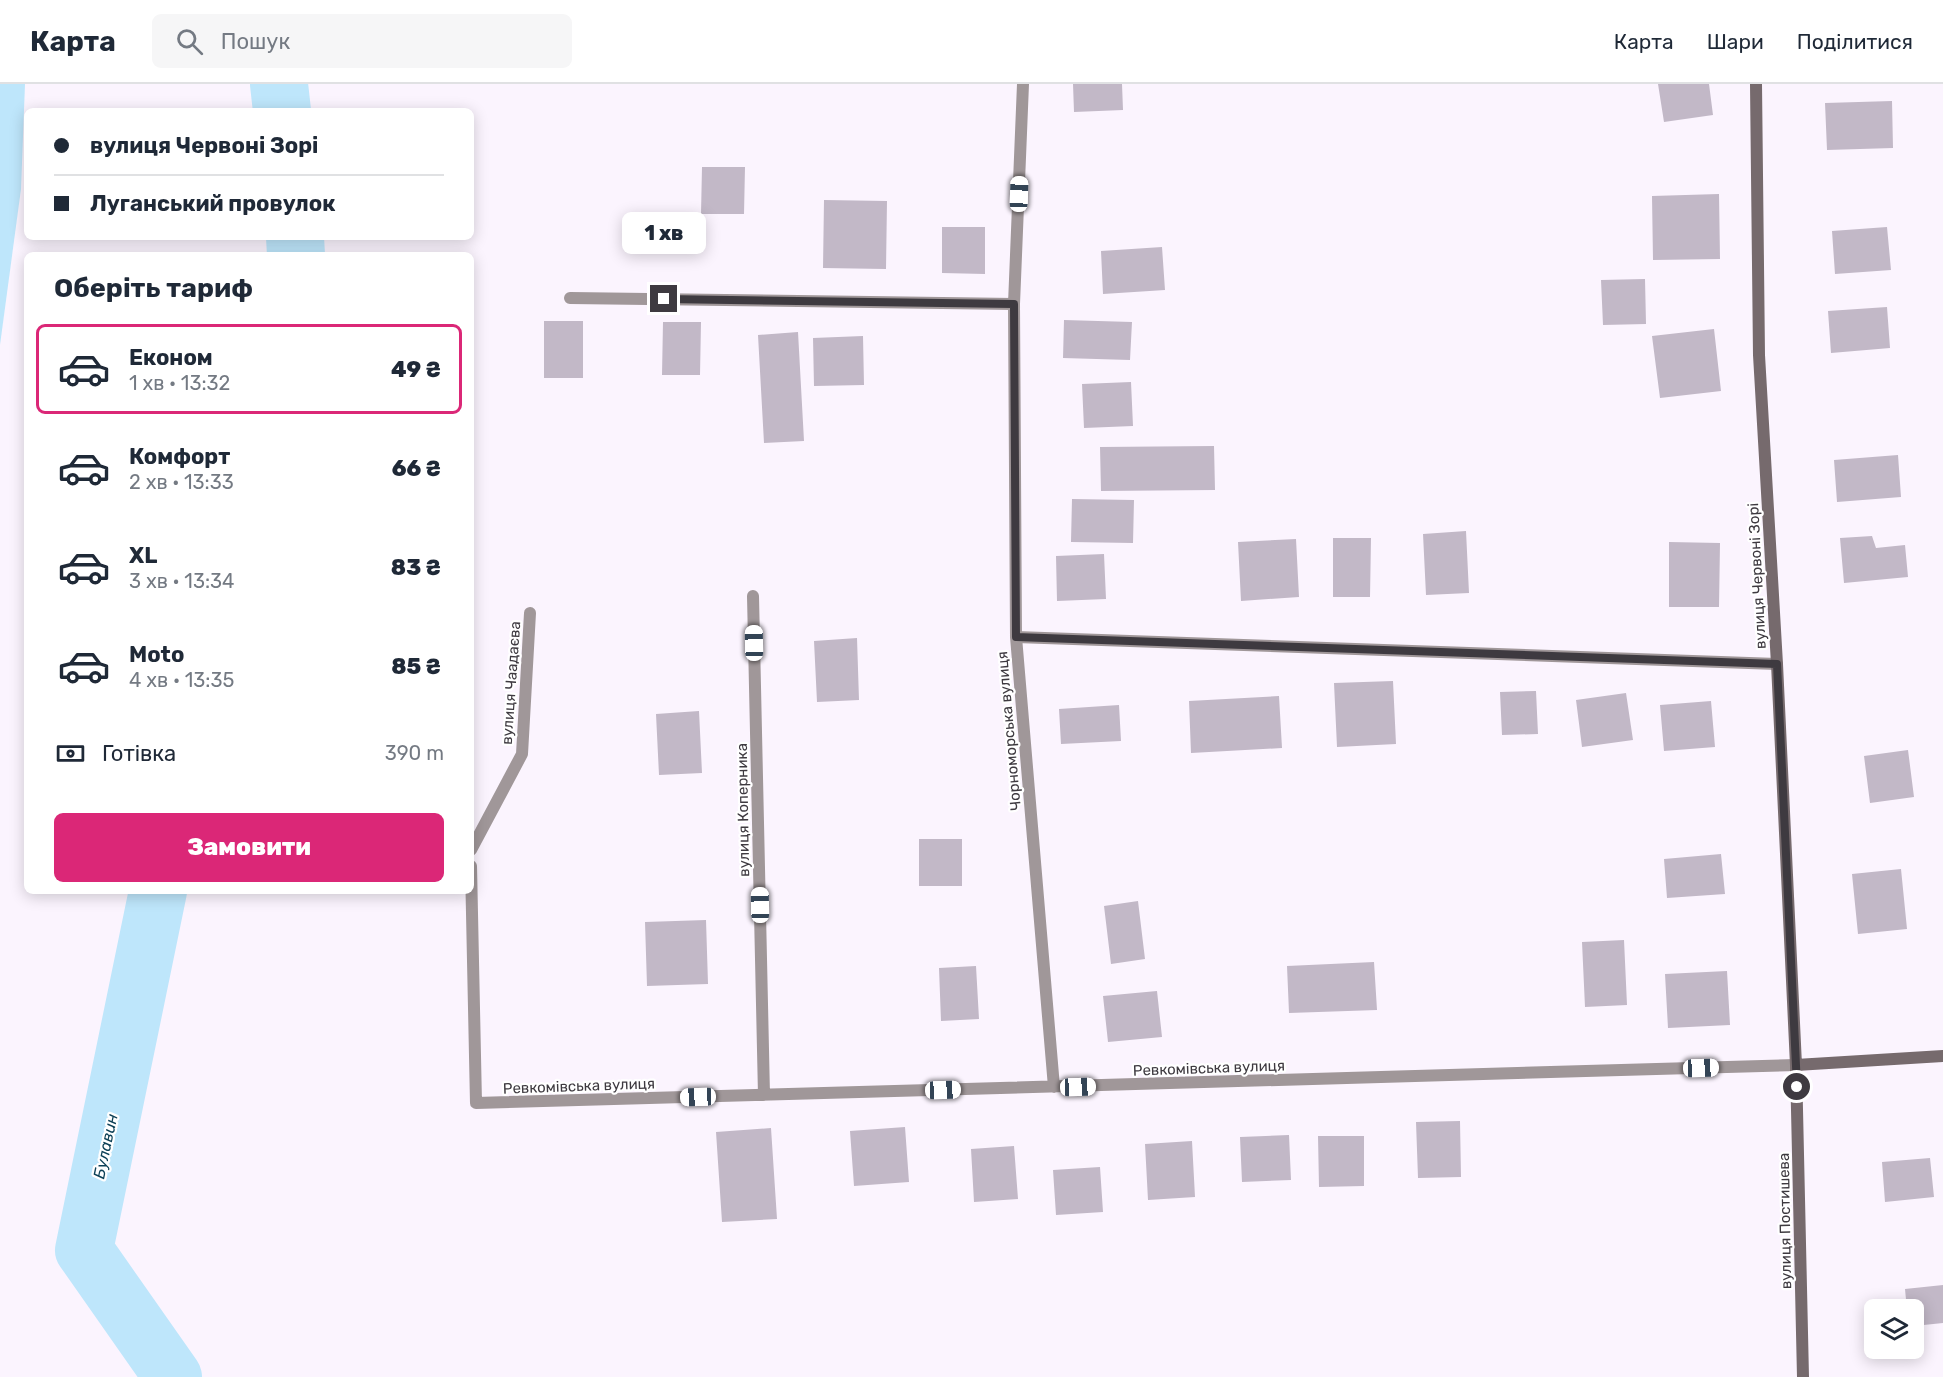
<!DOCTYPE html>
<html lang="uk">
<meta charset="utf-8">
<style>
body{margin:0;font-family:Rubik,sans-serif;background:#f6f6f7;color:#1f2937;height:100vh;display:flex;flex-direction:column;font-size:22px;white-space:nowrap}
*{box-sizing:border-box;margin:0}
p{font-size:20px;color:#747a83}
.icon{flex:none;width:33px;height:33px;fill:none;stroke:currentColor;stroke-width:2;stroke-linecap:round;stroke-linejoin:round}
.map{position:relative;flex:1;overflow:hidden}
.panel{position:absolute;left:24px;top:168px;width:450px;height:642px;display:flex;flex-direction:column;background:#fff;border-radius:9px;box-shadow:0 3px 15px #0003}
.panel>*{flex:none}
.banner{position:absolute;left:24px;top:24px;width:450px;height:132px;border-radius:9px;box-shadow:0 3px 15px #0003;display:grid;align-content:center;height:132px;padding:0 30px;background:#fff}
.fabs{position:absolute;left:1864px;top:1215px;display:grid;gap:12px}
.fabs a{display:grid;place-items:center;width:60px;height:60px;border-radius:9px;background:#fff;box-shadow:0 3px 15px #0003;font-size:30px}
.end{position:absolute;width:27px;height:27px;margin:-14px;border:8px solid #3e3a40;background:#fff;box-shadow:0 0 0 3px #fff}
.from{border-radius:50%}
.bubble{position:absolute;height:42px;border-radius:9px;background:#fff;box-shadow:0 3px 15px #0003;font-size:20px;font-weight:800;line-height:42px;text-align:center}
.car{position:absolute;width:18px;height:36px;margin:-18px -9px;border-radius:8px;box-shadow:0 0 4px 2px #0007;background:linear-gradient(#fff 24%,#345 0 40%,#fff 0 76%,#345 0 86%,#fff 0)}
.banner b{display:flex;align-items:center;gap:21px;height:57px;font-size:22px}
.banner b+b{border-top:2px solid #e0e1e3}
.banner i{width:15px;height:15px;background:#1f2937}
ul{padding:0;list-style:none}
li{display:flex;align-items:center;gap:18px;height:90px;margin:0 12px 9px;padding:0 18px;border:3px solid transparent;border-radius:9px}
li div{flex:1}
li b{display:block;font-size:22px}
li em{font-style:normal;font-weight:800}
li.selected{border-color:#db2777}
li>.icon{width:54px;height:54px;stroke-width:1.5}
h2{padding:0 30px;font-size:27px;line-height:72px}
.pay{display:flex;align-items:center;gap:15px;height:66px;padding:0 30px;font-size:22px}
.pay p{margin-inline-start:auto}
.primary-button{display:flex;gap:12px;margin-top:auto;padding:12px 30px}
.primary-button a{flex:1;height:69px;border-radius:9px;background:#db2777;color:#fff;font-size:24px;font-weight:800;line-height:69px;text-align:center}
header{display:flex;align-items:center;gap:36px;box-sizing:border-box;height:84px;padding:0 30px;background:#fff;border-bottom:2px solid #e0e1e3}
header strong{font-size:28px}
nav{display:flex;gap:33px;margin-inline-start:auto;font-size:21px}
.search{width:420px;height:54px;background:#f6f6f7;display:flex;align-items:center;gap:15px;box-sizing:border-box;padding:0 21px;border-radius:9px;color:#747a83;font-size:22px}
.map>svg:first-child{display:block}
.water{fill:#bee6fb}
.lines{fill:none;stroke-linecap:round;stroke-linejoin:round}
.river{stroke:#bee6fb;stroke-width:58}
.building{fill:#c2b8c7}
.street{stroke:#a09799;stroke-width:12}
.secondary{stroke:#766a6d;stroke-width:12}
.route{stroke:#3e3a40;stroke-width:8}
.labels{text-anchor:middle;stroke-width:4.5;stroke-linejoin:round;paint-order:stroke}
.street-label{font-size:15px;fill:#3e3a40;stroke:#fff}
.water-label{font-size:16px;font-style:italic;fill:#0d4157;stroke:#fff}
</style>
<header>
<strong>Карта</strong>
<div class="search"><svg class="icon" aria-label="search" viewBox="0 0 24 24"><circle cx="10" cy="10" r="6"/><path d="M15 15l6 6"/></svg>Пошук</div>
<nav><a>Карта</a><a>Шари</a><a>Поділитися</a></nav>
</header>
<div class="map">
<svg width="1943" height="1293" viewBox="0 0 1943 1293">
<rect width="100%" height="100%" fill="#fbf4fe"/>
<path class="water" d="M0,0h25l-4,105 -21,156z"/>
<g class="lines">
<path class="river" d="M279,0l3,27
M295,153l1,18
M158,807l-74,359 89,127"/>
</g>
<path class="building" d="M1073,0h49l1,26 -49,2z
M1658,0h51l4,31 -49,7z
M1892,17l1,47 -66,2 -2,-47z
M702,83h43l-1,47h-43z
M1719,110l1,65 -67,1 -1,-64z
M824,116l63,1 -1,68 -63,-1z
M942,143h43v47l-43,-1z
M1887,143l4,43 -56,4 -3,-43z
M1162,163l3,43 -62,4 -2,-43z
M1645,195l1,45 -43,1 -2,-45z
M1887,223l3,41 -59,5 -3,-42z
M1064,236l68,2 -2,38 -67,-2z
M544,237h39v57h-39z
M663,238h38l-1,53h-38z
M1714,245l7,62 -61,7 -8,-62z
M798,248l6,109 -40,2 -6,-108z
M863,252l1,49 -50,1 -1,-48z
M1131,298l2,44 -49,2 -2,-44z
M1214,362l1,44 -114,1 -1,-44z
M1898,371l3,42 -64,5 -3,-42z
M1072,415l62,1 -1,43 -62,-1z
M1466,447l3,62 -43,2 -3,-61z
M1872,452l4,12 29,-3 3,32 -64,6 -4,-45z
M1333,454h38l-1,59h-37z
M1296,455l3,58 -58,4 -3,-59z
M1669,458l51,1 -1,64h-50z
M1104,470l2,45 -49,2 -1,-45z
M857,554l2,62 -42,2 -3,-61z
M1393,597l3,63 -59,3 -3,-64z
M1536,607l2,43 -36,1 -2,-43z
M1626,609l7,47 -51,7 -6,-47z
M1279,612l3,52 -91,5 -2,-52z
M1711,617l4,46 -51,4 -4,-46z
M1119,621l2,36 -60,3 -2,-35z
M699,627l3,62 -43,2 -3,-61z
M1908,666l6,47 -44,6 -6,-47z
M919,755h43v47h-43z
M1721,770l4,40 -58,4 -3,-39z
M1901,785l6,60 -49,5 -6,-60z
M1138,817l7,58 -34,5 -7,-58z
M706,836l2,64 -61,2 -2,-64z
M1624,856l3,65 -42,2 -3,-65z
M1374,878l3,48 -88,3 -2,-47z
M976,882l3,53 -38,2 -2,-53z
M1727,887l3,54 -62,3 -3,-54z
M1157,907l5,46 -54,5 -5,-46z
M1460,1037l1,56 -43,1 -2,-56z
M905,1043l4,55 -55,4 -4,-55z
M771,1044l6,91 -55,3 -6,-90z
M1289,1051l2,45 -49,2 -2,-45z
M1318,1052h46v50l-45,1z
M1192,1057l3,56 -47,3 -3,-56z
M1014,1062l4,53 -44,3 -3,-53z
M1930,1074l4,39 -49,5 -3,-40z
M1100,1083l3,45 -47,3 -3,-45z
M1943,1201v38l-29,3v-16h-7l-2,-21z"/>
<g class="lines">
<path class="street" d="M1023,0l-9,220 2,333 38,450
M570,214l444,6
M753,512l11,499
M1016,553l761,27
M471,766l51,-96 8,-141
M471,782l5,237 1320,-38"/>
<path class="secondary" d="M1756,0l3,271 18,309 19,401 7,312
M1796,981l147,-9"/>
</g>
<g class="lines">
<path class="route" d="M664,215l350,5 2,333 761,27 20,423"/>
</g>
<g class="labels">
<g class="street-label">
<text transform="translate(1757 492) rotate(-93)" y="5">вулиця Червоні Зорі</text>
<text transform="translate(511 599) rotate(-86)" y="5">вулиця Чаадаєва</text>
<text transform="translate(1009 647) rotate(-95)" y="5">Чорноморська вулиця</text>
<text transform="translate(743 726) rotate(-91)" y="5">вулиця Коперника</text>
<text transform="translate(1209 984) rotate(-2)" y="5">Ревкомівська вулиця</text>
<text transform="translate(579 1002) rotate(-2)" y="5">Ревкомівська вулиця</text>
<text transform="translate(1785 1137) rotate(-91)" y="5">вулиця Постишева</text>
</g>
<g class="water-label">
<text transform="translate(105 1062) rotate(-78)" y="6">Булавин</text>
</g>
</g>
</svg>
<div class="fabs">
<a><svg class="icon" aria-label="layers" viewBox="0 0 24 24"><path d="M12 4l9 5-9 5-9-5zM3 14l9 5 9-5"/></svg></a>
</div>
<i class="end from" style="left:1797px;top:1003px"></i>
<i class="end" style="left:664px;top:215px"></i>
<div class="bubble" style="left:622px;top:128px;width:84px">1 хв</div>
<i class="car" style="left:1019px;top:110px;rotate:2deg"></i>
<i class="car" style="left:754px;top:559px;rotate:359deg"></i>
<i class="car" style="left:760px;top:821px;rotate:359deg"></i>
<i class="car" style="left:1701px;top:984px;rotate:88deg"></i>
<i class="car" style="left:1078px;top:1003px;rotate:88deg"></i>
<i class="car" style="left:943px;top:1006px;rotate:88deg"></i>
<i class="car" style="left:698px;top:1013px;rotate:268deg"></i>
<div class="banner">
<b><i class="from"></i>вулиця Червоні Зорі</b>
<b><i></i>Луганський провулок</b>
</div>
<section class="panel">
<h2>Оберіть тариф</h2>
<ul>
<li class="selected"><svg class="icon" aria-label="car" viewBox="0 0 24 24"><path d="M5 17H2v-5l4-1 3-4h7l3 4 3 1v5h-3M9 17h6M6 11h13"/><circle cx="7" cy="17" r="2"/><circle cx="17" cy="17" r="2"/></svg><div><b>Економ</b><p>1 хв · 13:32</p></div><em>49 ₴</em></li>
<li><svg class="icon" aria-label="car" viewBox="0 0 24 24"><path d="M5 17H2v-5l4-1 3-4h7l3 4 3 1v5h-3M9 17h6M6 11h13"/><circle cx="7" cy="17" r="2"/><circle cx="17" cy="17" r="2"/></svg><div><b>Комфорт</b><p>2 хв · 13:33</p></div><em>66 ₴</em></li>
<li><svg class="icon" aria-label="car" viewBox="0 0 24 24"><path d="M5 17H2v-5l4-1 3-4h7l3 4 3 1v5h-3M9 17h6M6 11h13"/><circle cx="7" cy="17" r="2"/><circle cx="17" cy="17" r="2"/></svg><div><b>XL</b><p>3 хв · 13:34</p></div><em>83 ₴</em></li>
<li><svg class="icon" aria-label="car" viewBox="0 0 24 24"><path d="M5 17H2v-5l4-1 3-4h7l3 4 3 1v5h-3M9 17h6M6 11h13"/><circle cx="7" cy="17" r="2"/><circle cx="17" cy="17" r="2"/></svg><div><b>Moto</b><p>4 хв · 13:35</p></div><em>85 ₴</em></li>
</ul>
<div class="pay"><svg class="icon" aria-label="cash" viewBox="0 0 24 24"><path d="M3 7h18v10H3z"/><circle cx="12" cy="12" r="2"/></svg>Готівка<p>390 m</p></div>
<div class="primary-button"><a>Замовити</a></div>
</section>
</div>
